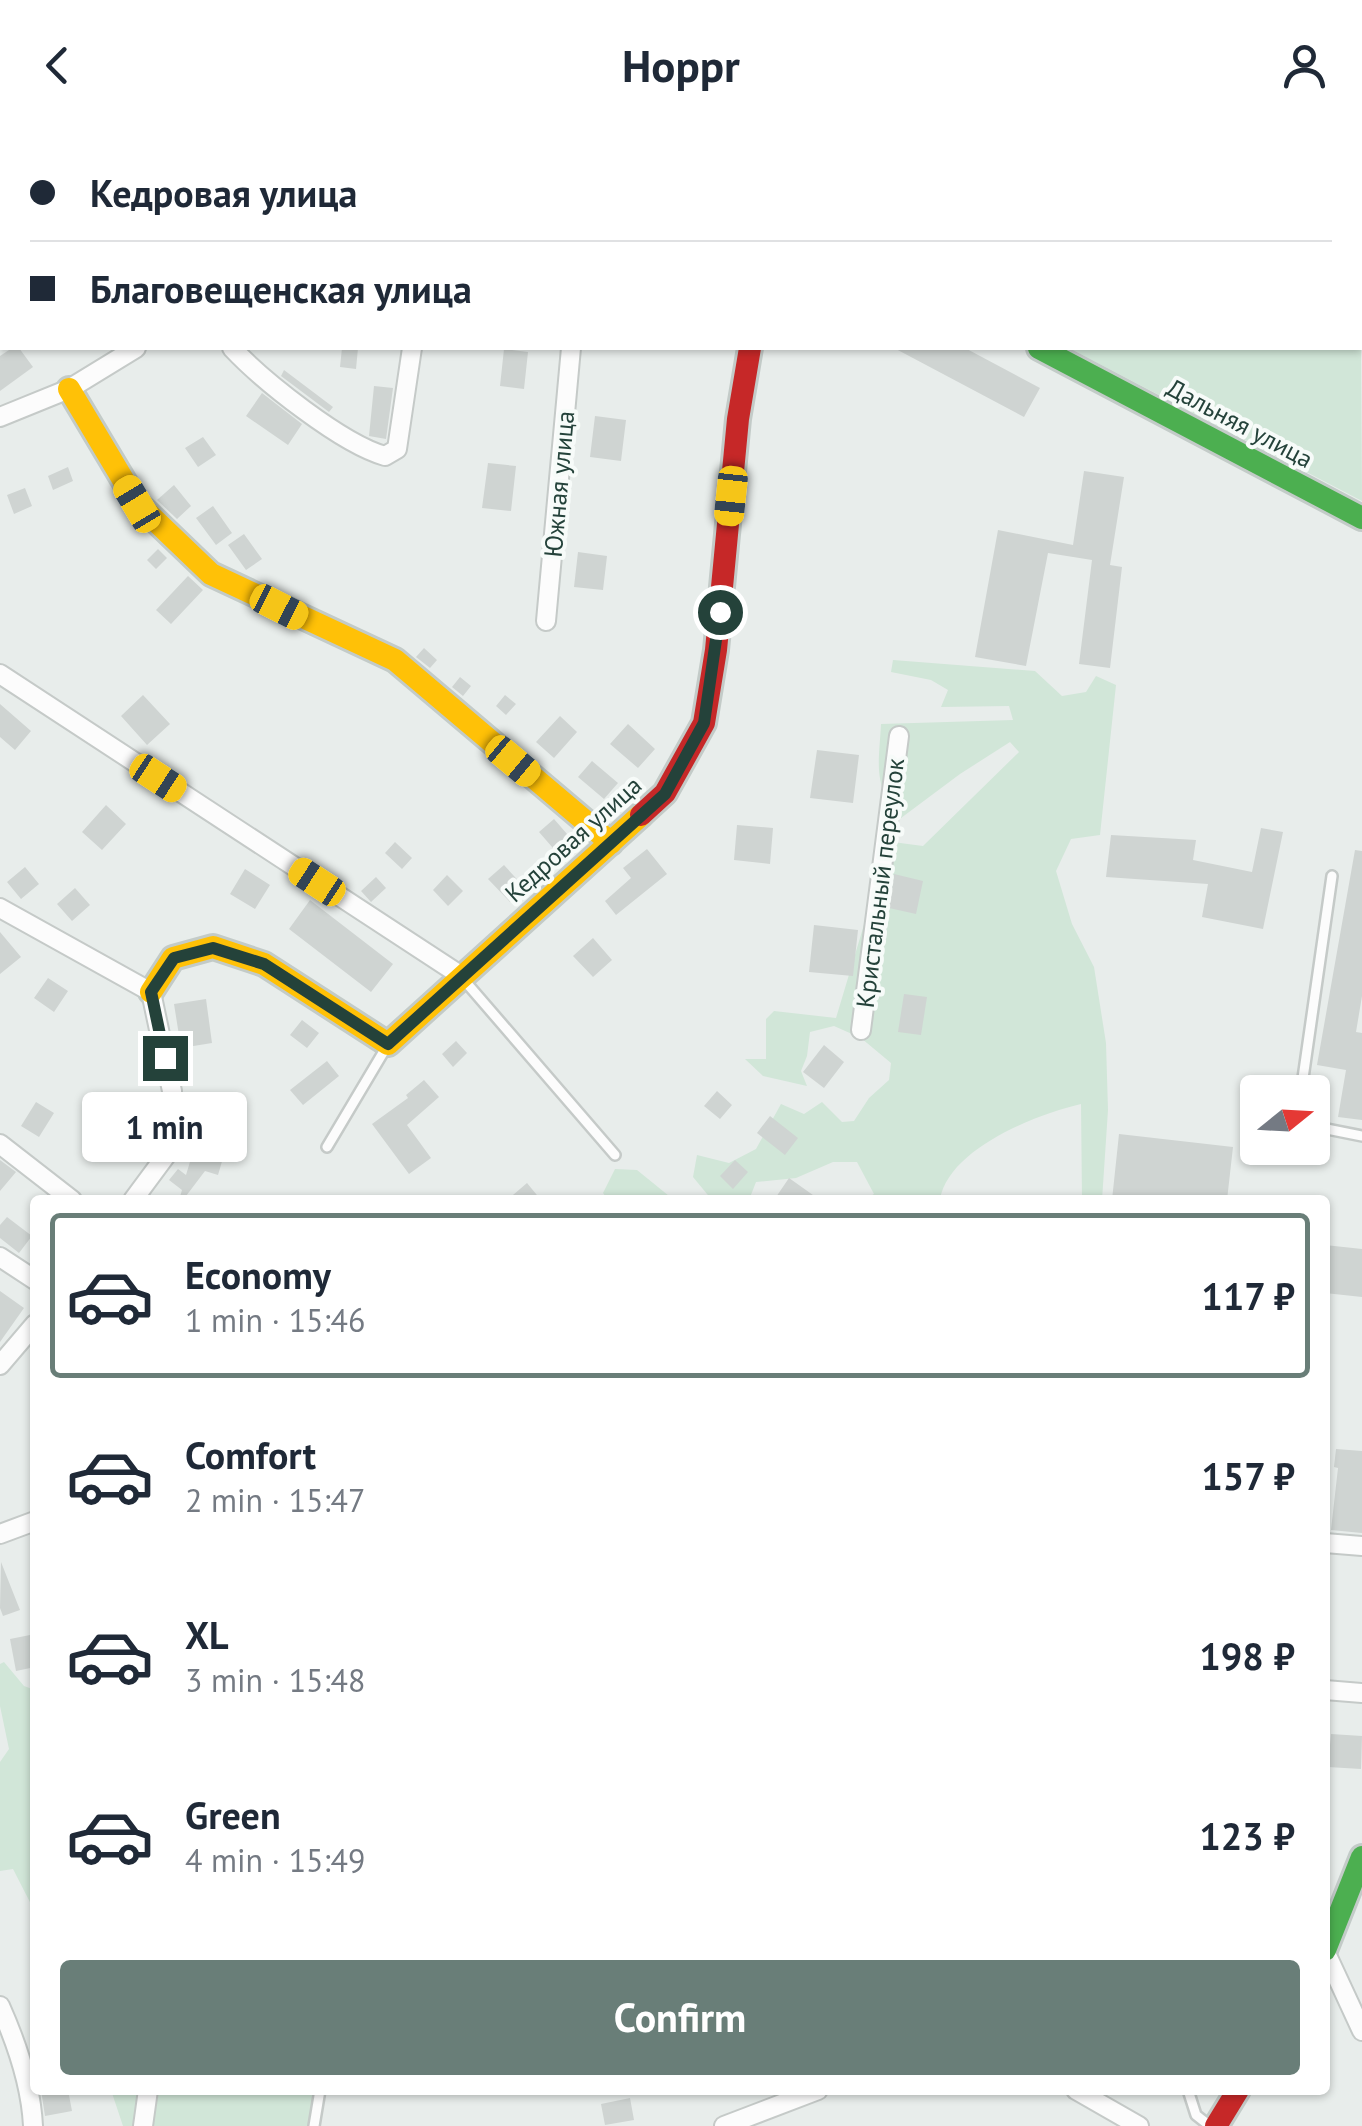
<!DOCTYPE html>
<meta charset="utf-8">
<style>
body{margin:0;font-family:"PT Sans",sans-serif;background:#f6f6f7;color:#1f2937;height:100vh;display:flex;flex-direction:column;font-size:38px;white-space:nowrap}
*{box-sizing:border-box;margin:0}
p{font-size:32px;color:#747a83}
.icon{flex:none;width:55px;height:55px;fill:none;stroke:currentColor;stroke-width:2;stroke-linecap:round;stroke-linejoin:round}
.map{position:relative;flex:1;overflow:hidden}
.side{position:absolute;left:30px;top:1065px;width:1300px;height:900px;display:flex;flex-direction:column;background:#fff;border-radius:10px;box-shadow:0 2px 8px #0004}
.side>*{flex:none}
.hud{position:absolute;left:0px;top:0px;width:1362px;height:220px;box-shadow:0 2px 8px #0004;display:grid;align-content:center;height:220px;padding:0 30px;background:#fff}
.needle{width:65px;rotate:72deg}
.buttons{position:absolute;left:1240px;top:945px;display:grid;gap:20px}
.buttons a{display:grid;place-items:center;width:90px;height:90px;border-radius:10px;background:#fff;box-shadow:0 2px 8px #0004;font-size:50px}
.end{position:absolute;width:45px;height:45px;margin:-22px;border:12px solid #24423a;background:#fff;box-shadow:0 0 0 5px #fff}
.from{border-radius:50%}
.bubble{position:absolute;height:70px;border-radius:10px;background:#fff;box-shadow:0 2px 8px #0004;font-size:32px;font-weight:700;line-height:70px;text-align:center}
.car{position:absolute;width:30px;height:60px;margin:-30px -15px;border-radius:12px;box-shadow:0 0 8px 2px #0007;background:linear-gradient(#f5c518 24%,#345 0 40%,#f5c518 0 76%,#345 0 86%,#f5c518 0)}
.hud b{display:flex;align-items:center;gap:35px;height:95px;font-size:38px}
.hud b+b{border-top:2px solid #e0e1e3}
.hud i{width:25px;height:25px;background:#1f2937}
ul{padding:18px 0 0;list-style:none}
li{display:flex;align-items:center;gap:30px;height:165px;margin:0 20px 15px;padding:0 10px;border:5px solid transparent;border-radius:10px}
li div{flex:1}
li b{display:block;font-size:38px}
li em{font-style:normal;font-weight:700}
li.active{border-color:#697e78}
li>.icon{width:90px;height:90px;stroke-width:1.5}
.action{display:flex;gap:20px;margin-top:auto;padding:20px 30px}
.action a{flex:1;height:115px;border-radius:10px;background:#697e78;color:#fff;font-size:40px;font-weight:700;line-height:115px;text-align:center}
header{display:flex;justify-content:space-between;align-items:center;height:130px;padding:0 30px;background:#fff;font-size:45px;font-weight:700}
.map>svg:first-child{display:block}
.green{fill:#d1e6d8}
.building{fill:#cfd4d2}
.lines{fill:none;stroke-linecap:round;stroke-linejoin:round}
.lane-casing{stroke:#c5cac8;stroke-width:14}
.street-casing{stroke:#c5cac8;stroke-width:22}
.fast-casing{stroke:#c3cbc8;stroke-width:28}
.slow-casing{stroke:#c3cbc8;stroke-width:28}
.jam-casing{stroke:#c3cbc8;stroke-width:28}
.lane{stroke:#fcfcfc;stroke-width:9}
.street{stroke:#fcfcfc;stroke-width:18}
.fast{stroke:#4caf50;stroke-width:22}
.slow{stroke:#ffc107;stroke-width:22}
.jam{stroke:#c62828;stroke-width:22}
.route{stroke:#24423a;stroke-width:12}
.labels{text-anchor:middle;stroke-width:8;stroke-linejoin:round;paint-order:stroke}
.street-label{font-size:25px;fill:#24423a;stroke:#f7fbf9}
</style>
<header><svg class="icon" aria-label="back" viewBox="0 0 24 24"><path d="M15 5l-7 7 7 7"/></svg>Hoppr<svg class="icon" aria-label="person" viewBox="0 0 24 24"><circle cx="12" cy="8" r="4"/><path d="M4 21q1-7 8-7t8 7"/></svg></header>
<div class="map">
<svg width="1362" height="1996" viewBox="0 0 1362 1996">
<rect width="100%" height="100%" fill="#e8edeb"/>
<path class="green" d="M0,0h231l-229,2 -2,175z
M804,0h475l3,2h-478z
M1360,75l2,296 -293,-153h291z
M893,530l142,11 27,25 24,-4 10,-16 20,9 -16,150 -29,4 -15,32 16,53 22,43 12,76 2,67 -6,90h-20l-1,-96c-44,10 -133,45 -141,96h-76l10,-6 -17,-32h-24l-37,16 -40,4 -7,18h-37l-19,-23 4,-22 32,8 27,-14 25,-45 23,10 18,-12 20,20 12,-1 15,-23 20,-18 2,-17 -30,-25 -27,-12 -24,6 -3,24 -6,15 6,15 -44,-10 -18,-17h21v-40l8,-8 62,7 39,-130 10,-47 38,5 96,-94 -9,-10 -50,32 -59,44c-29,-32 -22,-54 -20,-94l132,-4 -4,-14 -68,1 7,-17 -17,-10 -40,-8z
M615,1039l22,1 37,30h-66l-5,-7z
M4,1532l20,24 11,4v222l-22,-43 -13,2v-109l9,-13 -9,-43v-42z
M111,1960h214l-11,36h-191z"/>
<path class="building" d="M12,218h7l14,19 -33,24v-35z
M342,218h16l-2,21 -16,-2z
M894,218h71l75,40 -16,29z
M504,219l24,3 -4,37 -24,-3z
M284,240l49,37 -4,5 -48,-36z
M374,256l19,2 -7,51 -17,-3z
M262,263l40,31 -14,21 -42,-29z
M595,286l31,4 -5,41 -31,-4z
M203,307l13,18 -18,12 -13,-19z
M488,333l28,3 -5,45 -29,-3z
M68,337l5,14 -20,9 -5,-14z
M1084,341l40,6 -14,88 12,2 -12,101 -31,-4 13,-104 -44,-7 -22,113 -51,-9 23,-127 75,15z
M174,355l17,21 -14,13 -20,-19z
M25,358l7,18 -18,8 -7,-19z
M213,376l19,27 -16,12 -20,-27z
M244,404l18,25 -16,11 -18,-25z
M158,419l9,9 -11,11 -9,-9z
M578,422l29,4 -4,34 -29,-3z
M188,446l15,14 -32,34 -15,-14z
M424,518l13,12 -7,8 -14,-11z
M460,547l11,9 -8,10 -11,-9z
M143,565l27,29 -23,21 -26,-29z
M505,565l11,9 -10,11 -10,-9z
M0,574l31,27 -16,19 -15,-13z
M560,586l17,16 -23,26 -18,-16z
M628,594l27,25 -17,19 -28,-24z
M817,620l42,5 -6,48 -43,-5z
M592,631l26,22 -14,16 -26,-22z
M106,675l20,19 -24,26 -20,-18z
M554,689l20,23 -15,13 -20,-23z
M737,695l36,3 -3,36 -36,-4z
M1261,698l22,4 -20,97 -61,-12 6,-33 -102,-7 5,-42 85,5 -3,20 59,12z
M395,712l17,16 -10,11 -17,-16z
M647,719l20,25 -51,41 -11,-14 26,-23 -8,-10z
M1355,720l7,1v145l-6,36 6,1v87l-24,-3 8,-47 -29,-5z
M504,735l21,23 -15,14 -22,-23z
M25,737l14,17 -18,15 -14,-17z
M245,739l25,16 -15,24 -25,-15z
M894,744l29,7 -7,33 -27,-6z
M447,745l16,16 -15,15 -15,-16z
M376,747l10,11 -15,14 -10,-11z
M75,758l15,17 -18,16 -15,-17z
M310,770l83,64 -22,28 -82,-63z
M814,795l44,5 -5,46 -44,-4z
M0,802l21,25 -21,17z
M593,808l19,22 -19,17 -20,-21z
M48,848l20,13 -14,21 -20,-14z
M904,864l23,3 -6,38 -23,-3z
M206,869l6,44 -31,5 -7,-44z
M302,890l17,13 -12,15 -17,-13z
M456,911l11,12 -14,14 -11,-13z
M824,915l20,17 -20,26 -21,-16z
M327,931l12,15 -36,29 -13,-15z
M424,950l15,17 -32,28 24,33 -22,16 -37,-50 36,-26 -2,-3z
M717,961l15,14 -12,14 -16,-13z
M36,972l18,11 -15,24 -18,-11z
M770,986l28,22 -13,17 -28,-22z
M199,1002l29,9 -10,34 -13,-4 -22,29h-4l3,-10 -13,-10 9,-11 8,6z
M1119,1004l114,13 -6,53h-115z
M0,1030l16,12 -16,19z
M735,1030l13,12 -15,17 -13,-13z
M789,1048l31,22h-46z
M527,1053l14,17h-34z
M7,1087l25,19 -13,17 -19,-15v-13z
M1325,1115l37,4v48l-37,-4z
M0,1161l24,17 -24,34z
M1336,1319l26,2v82l-31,-3 7,-62 -4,-1z
M1,1432l19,48 -17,6 -3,-8z
M30,1505l5,32 -19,4 -6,-32z
M1331,1604l31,2 -1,33 -33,-2z
M41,1960h27l4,21 -27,5z
M630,1968l4,22 -29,5 -4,-21z"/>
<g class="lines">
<defs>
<path id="lane" d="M278,2l4,-2
M464,850l151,175
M1301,962l31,-216
M1312,996l50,10
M327,1017l60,-101
M1188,1960l8,25 14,11
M314,1996l6,-36"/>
<path id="street" d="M673,0l7,2
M715,0l1,2
M446,2l5,-2
M611,2l1,-2
M232,218c31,33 110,96 153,108l12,-7 15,-101
M0,287l69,-28 67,-41
M546,491l25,-273
M0,544l463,303
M0,778l151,84 21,99 -2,59 -37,50
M861,900l38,-294
M0,1014l72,56
M0,1127l35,23
M0,1235l35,-41
M0,1404l35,-13
M1325,1413l37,3
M1325,1560l37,3
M1325,1821l37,80
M0,1876c17,38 31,78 33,120
M1076,1960l63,36
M143,1996l5,-36
M724,1996l94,-36"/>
<path id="fast" d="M1039,218l323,170
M1325,1820l37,-93"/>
<path id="slow" d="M1320,0l3,2
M69,259l68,114 74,71 184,86 216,183
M151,862l22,-34 40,-11 51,17 124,80 253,-229"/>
<path id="jam" d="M1360,38l2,2
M641,685l24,-22 39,-70 12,-73 22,-231 12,-71
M1216,1996l22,-36"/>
</defs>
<use href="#lane" class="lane-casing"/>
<use href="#street" class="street-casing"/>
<use href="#fast" class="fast-casing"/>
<use href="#slow" class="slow-casing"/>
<use href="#jam" class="jam-casing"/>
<use href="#lane" class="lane"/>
<use href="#street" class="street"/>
<use href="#fast" class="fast"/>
<use href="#slow" class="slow"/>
<use href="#jam" class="jam"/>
</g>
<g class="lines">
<path class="route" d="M165,928l-14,-66 23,-34 39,-10 51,16 124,80 277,-250 39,-71 16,-111"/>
</g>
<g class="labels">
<g class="street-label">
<text transform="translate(1240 293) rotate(28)" y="9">Дальняя улица</text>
<text transform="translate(559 354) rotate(-85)" y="9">Южная улица</text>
<text transform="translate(573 709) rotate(-42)" y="9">Кедровая улица</text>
<text transform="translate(880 753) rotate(-83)" y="9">Кристальный переулок</text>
</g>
</g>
</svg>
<div class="buttons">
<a><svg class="needle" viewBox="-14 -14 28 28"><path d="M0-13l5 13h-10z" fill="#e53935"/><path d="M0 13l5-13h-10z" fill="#747a83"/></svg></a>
</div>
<i class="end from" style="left:720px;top:482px"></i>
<i class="end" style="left:165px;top:928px"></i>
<div class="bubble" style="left:82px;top:962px;width:165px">1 min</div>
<i class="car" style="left:731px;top:366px;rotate:186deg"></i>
<i class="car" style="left:137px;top:374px;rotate:329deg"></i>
<i class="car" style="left:279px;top:477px;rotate:117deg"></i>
<i class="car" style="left:513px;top:631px;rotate:130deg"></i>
<i class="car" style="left:158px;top:648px;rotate:123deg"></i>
<i class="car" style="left:317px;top:752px;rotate:303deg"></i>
<div class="hud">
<b><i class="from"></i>Кедровая улица</b>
<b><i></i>Благовещенская улица</b>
</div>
<section class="side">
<ul>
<li class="active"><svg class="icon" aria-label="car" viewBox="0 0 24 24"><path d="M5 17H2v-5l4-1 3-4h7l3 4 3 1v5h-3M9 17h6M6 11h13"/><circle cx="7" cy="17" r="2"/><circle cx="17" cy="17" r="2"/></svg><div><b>Economy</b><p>1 min · 15:46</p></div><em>117 ₽</em></li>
<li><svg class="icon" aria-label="car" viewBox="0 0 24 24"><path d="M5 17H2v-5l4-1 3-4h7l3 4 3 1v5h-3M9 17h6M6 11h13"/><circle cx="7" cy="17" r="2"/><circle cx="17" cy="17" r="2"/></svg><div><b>Comfort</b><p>2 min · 15:47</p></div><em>157 ₽</em></li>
<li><svg class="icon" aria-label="car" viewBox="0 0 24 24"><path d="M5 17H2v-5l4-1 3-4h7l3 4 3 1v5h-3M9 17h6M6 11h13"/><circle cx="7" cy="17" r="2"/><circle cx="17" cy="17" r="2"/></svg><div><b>XL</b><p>3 min · 15:48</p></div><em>198 ₽</em></li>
<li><svg class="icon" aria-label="car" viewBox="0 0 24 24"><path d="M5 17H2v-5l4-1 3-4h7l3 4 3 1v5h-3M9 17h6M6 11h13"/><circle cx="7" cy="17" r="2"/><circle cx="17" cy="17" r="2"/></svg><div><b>Green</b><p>4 min · 15:49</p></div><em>123 ₽</em></li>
</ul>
<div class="action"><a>Confirm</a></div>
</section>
</div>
